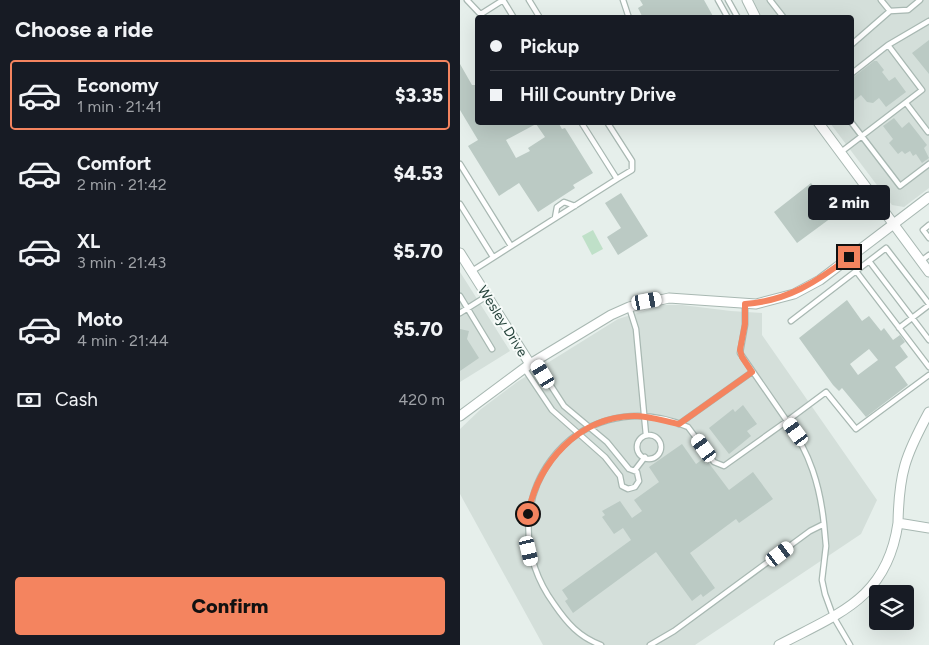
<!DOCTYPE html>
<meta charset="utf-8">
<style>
body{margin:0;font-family:Figtree,sans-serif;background:#20242c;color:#f1f3f6;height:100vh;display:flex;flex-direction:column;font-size:19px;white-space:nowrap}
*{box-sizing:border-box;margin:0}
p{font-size:16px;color:#9ea1a6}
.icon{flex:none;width:28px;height:28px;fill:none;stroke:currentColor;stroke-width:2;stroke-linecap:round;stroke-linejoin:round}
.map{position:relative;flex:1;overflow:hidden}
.details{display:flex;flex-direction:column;background:#171b24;width:460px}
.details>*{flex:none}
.top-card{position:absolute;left:15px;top:15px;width:379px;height:110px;border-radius:5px;box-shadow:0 5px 20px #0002;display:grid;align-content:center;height:110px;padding:0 15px;background:#171b24}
.controls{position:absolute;left:409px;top:585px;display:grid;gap:10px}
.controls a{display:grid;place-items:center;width:45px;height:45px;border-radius:5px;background:#171b24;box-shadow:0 5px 20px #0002;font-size:25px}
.end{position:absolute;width:22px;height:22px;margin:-11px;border:6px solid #f4845f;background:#111;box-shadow:0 0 0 2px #111}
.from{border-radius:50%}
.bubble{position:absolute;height:35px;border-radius:5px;background:#171b24;box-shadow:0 5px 20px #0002;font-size:16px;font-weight:800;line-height:35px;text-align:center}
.car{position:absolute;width:15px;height:30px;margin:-15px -8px;border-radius:6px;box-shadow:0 0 4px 1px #0007;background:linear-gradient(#fff 24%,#345 0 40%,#fff 0 76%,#345 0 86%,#fff 0)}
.top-card b{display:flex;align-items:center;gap:18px;height:48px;font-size:19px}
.top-card b+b{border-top:1px solid #363941}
.top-card i{width:12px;height:12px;background:#f1f3f6}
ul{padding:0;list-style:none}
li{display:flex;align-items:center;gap:15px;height:70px;margin:0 10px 8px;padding:0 5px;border:2px solid transparent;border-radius:5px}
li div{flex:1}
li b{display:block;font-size:19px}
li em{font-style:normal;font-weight:800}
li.selected{border-color:#f4845f}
li>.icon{width:45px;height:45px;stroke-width:1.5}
h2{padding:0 15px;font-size:22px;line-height:60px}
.pay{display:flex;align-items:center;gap:12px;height:55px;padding:0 15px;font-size:19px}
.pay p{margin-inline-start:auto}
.action{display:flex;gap:10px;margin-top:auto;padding:10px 15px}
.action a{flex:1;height:58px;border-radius:5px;background:#f4845f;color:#111;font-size:20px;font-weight:800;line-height:58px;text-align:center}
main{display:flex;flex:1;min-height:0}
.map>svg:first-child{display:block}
.built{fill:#d4dfda}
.green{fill:#bfe0c8}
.building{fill:#bbcac4;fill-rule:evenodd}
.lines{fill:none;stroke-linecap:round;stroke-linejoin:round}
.service-casing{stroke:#a8b8b2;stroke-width:7}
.minor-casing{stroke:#a8b8b2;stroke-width:11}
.service{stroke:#fff;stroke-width:4.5}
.minor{stroke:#fff;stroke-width:9}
.route{stroke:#f4845f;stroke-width:6}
.labels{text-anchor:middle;stroke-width:4;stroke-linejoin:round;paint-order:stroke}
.street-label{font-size:14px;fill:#24423a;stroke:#f7fbf9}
</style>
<main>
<section class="details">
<h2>Choose a ride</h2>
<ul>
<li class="selected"><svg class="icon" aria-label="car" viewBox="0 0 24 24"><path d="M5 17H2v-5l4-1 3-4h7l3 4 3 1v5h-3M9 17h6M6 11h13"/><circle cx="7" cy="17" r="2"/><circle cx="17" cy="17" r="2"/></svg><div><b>Economy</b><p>1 min · 21:41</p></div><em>$3.35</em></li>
<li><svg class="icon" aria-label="car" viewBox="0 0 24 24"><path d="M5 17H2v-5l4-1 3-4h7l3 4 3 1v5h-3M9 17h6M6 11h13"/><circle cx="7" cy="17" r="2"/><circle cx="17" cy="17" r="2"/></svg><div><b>Comfort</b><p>2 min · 21:42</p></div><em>$4.53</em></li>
<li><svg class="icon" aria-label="car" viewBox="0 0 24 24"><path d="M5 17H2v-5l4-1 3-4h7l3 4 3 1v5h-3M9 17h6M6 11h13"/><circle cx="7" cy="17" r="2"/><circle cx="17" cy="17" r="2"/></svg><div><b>XL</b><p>3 min · 21:43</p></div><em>$5.70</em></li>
<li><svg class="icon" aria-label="car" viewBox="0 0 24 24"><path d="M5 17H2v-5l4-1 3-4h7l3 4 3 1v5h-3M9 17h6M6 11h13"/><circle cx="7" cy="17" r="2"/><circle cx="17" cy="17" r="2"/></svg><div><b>Moto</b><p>4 min · 21:44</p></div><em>$5.70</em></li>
</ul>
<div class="pay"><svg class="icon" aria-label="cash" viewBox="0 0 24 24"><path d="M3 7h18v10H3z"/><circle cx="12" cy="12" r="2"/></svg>Cash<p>420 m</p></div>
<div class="action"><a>Confirm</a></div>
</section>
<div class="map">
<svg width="469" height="645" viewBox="0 0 469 645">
<rect width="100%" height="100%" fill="#e6efeb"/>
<path class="built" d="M293,0h176v188l-25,19 -12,-2 -62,-82 21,-1v-104l-89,-1z
M0,272l50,79 -50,31z
M203,305h19l49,6 31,2v22l115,165 -16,34 -166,111h-152l-83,-151v-65l21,-20 36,-27 101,-63z"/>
<path class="green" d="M133,230l10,19 -11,6 -10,-19z"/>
<path class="building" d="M180,0h64l10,18h-71l-5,-10 5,-3z
M469,40v34l-17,-21z
M414,61h3l7,9 -2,2 7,9 6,-4 11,15 -20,15 -7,-9 -6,5 -6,-1 -6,-7 -10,8v-24z
M0,64l12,21h6v37h80l4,7 3,-1 28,45 -20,12 2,3 -37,24 -19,-29 -20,13 -31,-50 10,-6 -18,-30zM76,124l9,13 -17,11 2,3 -14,7 -10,-18z
M434,118l8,10 7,-6 18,23 -3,3 5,10 -7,5 -6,-9 -3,2 -3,-5 -5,3 -3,-3 -4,3 -9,-11 4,-4 -10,-13z
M351,183l24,32 -38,28 -23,-31z
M161,193l27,43 -30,19 -11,-18 14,-9 -16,-25z
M387,300l15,21 7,-5 12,15 3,-3 9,12 7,-5 5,7 -5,4 8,11 -13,10 13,18 -42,32 -24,-29 -3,3 -6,-6 -34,-47zM409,349l9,11 -20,15 -8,-11z
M0,329l9,2 -2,8 12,19 -19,13z
M283,405l14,19 -10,7 4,5 -22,18 -20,-26 24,-19 2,3z
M222,444l14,20 7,-5 3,5 2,-2 21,28 24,-18 20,27 -34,24 -3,-4 -46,34 25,35 -12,9 -2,-3 -9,7 -36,-49 -83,61 -8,-12 3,-2 -6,-9 69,-50 -8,-12 -9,6 -12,-17 3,-2 -3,-4 18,-10 12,17 10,-7 -8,-11 25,-18 -10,-15z"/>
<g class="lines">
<defs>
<path id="service" d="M7,0l17,18
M43,0l11,18
M69,0l11,18
M163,0l6,18
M258,0l10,18
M268,0l10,18
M310,0l14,18
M421,0l9,11
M21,14l22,-14
M391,45l39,-34 18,-1 12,-10
M391,74l37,-29 41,-24
M446,103l22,29
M121,122l36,57 15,-9v-9l-25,-39
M391,122l49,64 29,-22
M381,152l81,-62 -34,-45
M0,164l51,82
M0,204l33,53
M95,218l2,-11 7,-5 11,4
M469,225l-6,5 6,8
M409,261l60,79
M461,261l8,-6
M12,271l145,-92
M396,271l73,96
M0,296l32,53
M285,304v21l-5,28 47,68 39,-29 30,37 73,-54
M169,307l7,22 10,106
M0,313l27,-17
M331,321l95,-73 43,56
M439,328l30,-23
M64,368l28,42 53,47 15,19 2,10 6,3 7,-2 4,-6 -2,-9 -8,-3 -22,-27 -43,-36 -29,-45
M219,424l73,-52
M177 447a12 12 0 1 1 24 0a12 12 0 1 1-24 0Z
M175,470l10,-13
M364,524l2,22 -4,34 3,14 8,22 17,29
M141,645c-22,-8 -34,-22 -47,-41 -72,-100 20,-226 134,-177l26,35 10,4 63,-45c23,32 33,65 37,103l-14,7 -136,100 -24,14"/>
<path id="minor" d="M287,0l9,18
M358,122l111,150
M0,253l70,111
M469,412c-24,44 -30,61 -31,111l31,5
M0,416l70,-52 81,-49 18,-8 40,-9 87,6 38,-10 26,-14 109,-83
M319,645c60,-32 108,-46 119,-122"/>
</defs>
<use href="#service" class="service-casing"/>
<use href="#minor" class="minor-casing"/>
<use href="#service" class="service"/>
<use href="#minor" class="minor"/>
</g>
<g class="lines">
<path class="route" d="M68,514c10,-51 50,-97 106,-98 15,0 30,5 45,8l73,-52 -10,-15 -2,-7 5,-26v-20c42,-3 72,-22 104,-47"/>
</g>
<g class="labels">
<g class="street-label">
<text transform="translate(43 321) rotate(58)" y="5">Wesley Drive</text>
</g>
</g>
</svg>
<div class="controls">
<a><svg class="icon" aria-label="layers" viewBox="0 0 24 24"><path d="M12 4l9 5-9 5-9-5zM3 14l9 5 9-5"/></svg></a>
</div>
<i class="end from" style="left:68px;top:514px"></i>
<i class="end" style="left:389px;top:257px"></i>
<div class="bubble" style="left:348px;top:185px;width:82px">2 min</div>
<i class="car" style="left:187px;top:301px;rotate:80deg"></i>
<i class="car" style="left:83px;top:374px;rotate:329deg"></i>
<i class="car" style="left:336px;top:432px;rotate:324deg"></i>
<i class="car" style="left:244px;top:448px;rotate:324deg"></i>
<i class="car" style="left:69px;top:551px;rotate:167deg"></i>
<i class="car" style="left:320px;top:554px;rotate:53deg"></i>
<div class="top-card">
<b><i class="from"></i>Pickup</b>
<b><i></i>Hill Country Drive</b>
</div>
</div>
</main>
